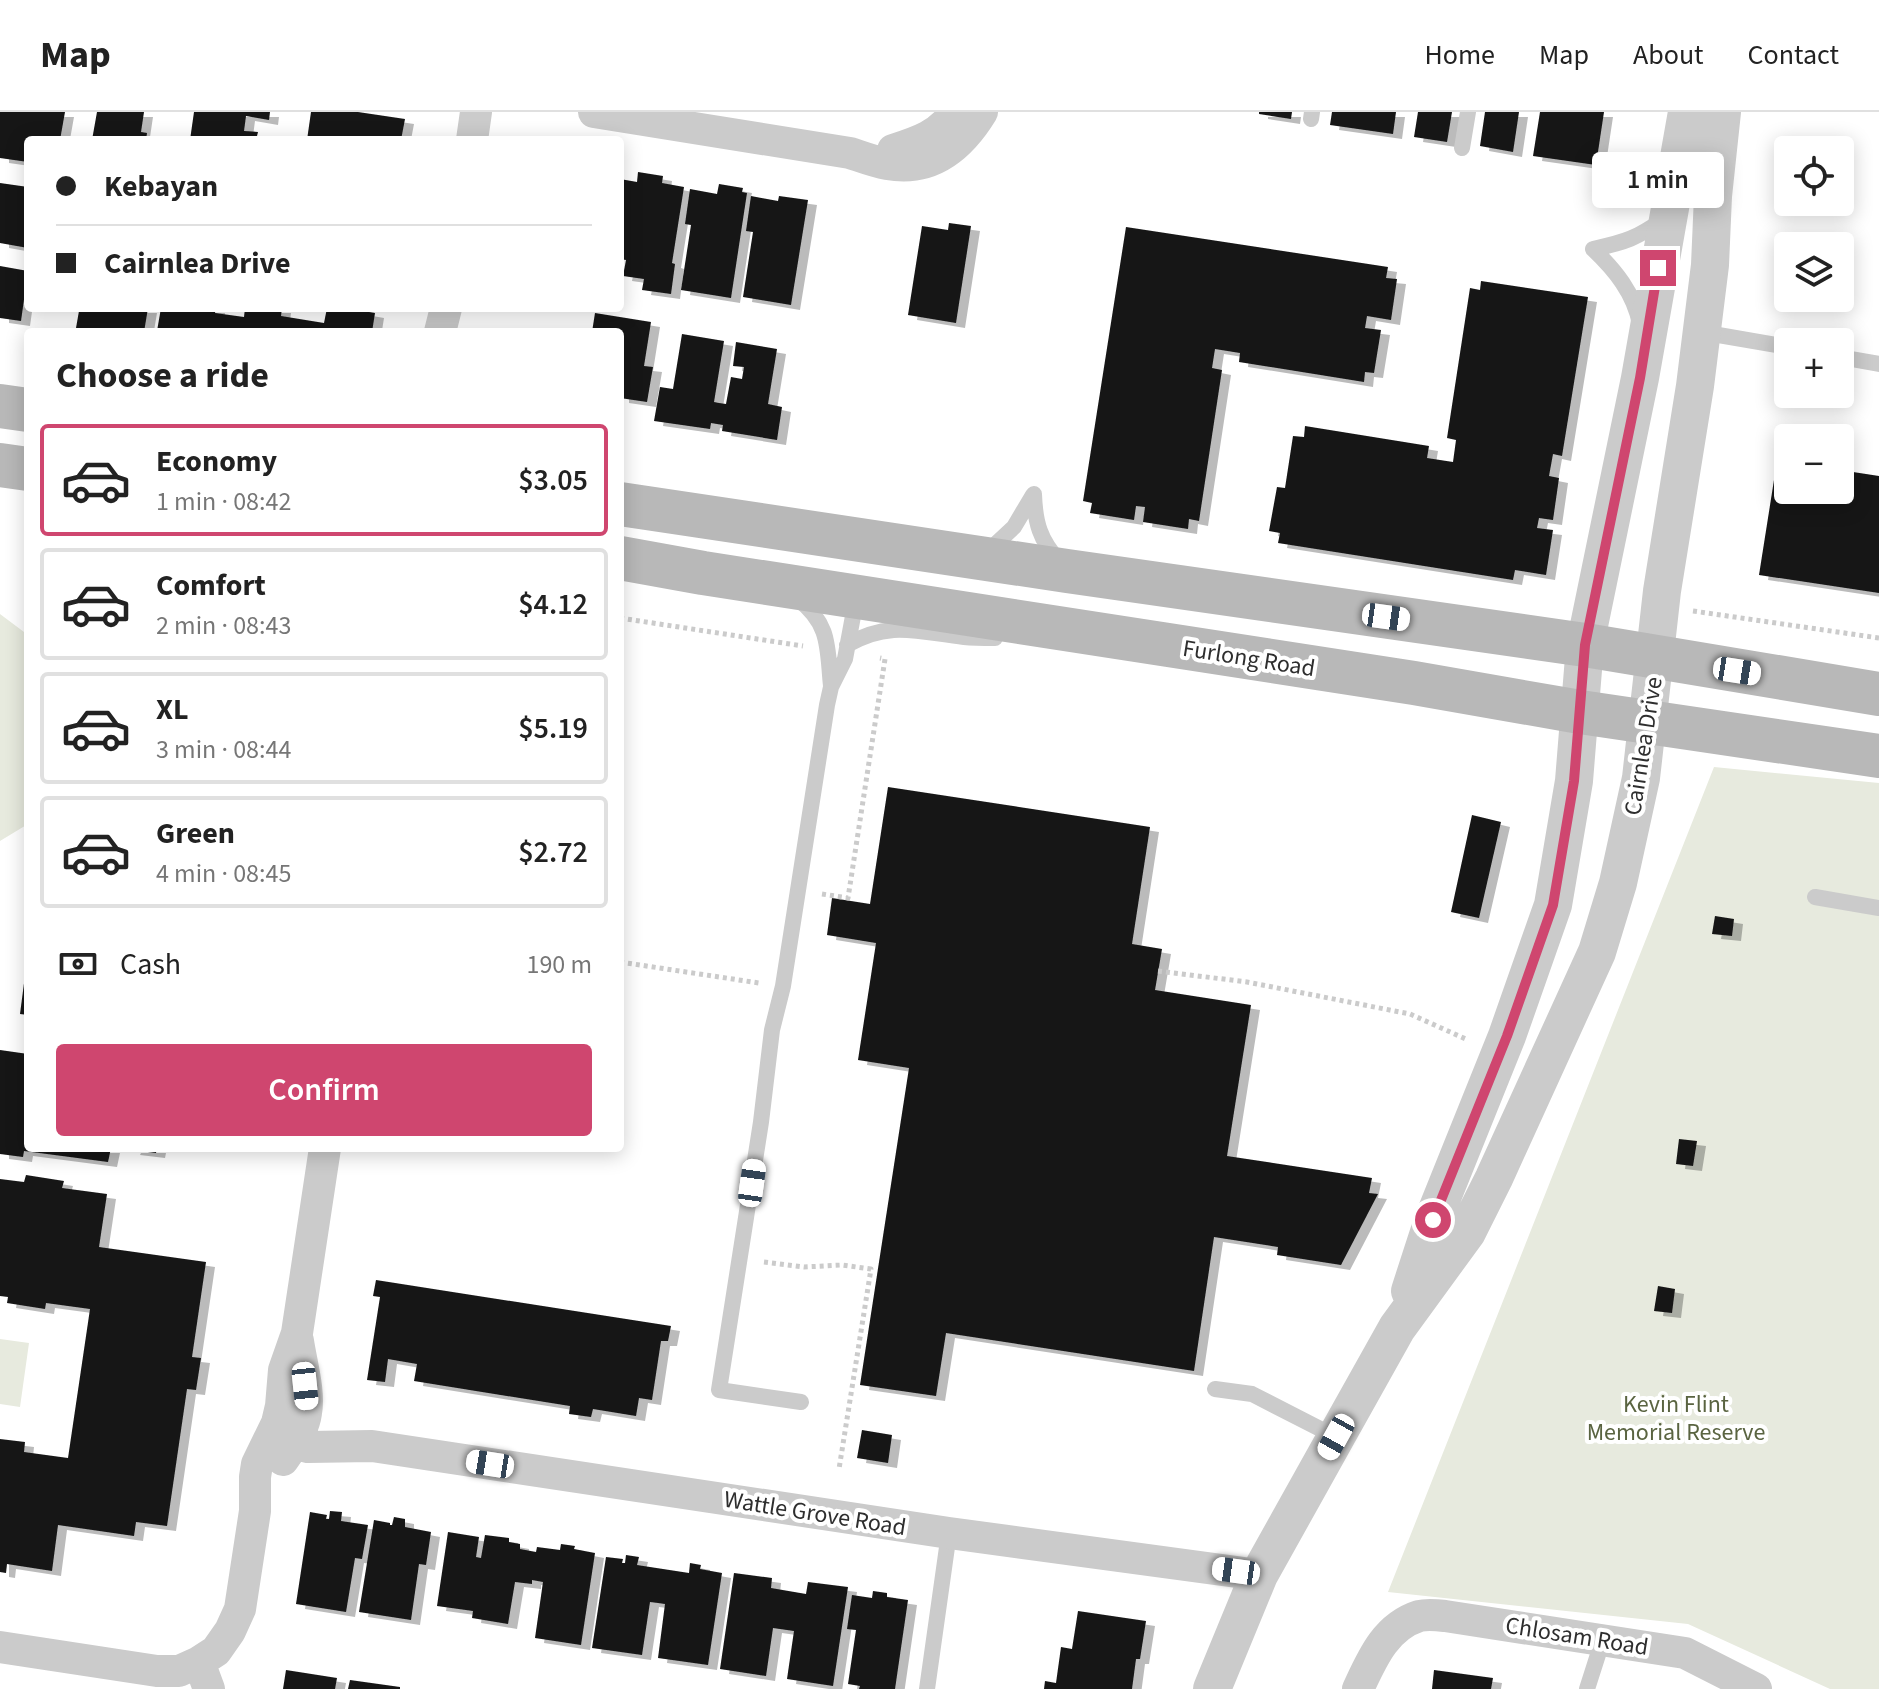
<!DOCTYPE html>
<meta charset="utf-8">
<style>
body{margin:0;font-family:"Source Sans 3",sans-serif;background:#f6f6f6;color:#222;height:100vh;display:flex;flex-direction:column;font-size:30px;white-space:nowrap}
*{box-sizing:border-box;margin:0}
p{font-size:26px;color:#767676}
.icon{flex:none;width:44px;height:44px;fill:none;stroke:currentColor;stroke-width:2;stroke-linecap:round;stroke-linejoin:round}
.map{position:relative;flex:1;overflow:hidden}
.side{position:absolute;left:24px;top:216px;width:600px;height:824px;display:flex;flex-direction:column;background:#fff;border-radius:8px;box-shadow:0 4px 20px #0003}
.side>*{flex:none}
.banner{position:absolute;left:24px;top:24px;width:600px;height:176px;border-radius:8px;box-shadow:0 4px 20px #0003;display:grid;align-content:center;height:176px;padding:0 32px;background:#fff}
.controls{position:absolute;left:1774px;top:24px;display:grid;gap:16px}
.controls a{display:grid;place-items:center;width:80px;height:80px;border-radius:8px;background:#fff;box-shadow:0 4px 20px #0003;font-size:40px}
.end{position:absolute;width:36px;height:36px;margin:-18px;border:10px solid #cf466f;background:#fff;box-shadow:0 0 0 4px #fff}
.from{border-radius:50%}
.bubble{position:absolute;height:56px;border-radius:8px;background:#fff;box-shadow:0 4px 20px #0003;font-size:26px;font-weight:600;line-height:56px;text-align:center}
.car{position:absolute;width:24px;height:48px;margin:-24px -12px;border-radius:10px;box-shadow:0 0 6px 2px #0007;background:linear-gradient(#fff 24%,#345 0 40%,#fff 0 76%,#345 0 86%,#fff 0)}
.banner b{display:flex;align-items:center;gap:28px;height:76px;font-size:30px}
.banner b+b{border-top:2px solid #e0e0e0}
.banner i{width:20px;height:20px;background:#222}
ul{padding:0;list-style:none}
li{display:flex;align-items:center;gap:24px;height:112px;margin:0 16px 12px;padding:0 16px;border:4px solid #e0e0e0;border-radius:8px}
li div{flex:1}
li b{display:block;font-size:30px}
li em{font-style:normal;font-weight:600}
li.current{border-color:#cf466f}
li>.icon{width:72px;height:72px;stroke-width:1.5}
h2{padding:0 32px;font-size:36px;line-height:96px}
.pay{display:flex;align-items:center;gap:20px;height:88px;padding:0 32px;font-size:30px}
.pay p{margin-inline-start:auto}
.button{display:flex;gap:16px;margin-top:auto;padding:16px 32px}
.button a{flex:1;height:92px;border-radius:8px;background:#cf466f;color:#fff;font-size:32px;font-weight:600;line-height:92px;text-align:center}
header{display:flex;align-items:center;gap:48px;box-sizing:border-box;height:112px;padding:0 40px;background:#fff;border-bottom:2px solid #e0e0e0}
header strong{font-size:38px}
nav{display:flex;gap:44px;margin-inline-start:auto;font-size:28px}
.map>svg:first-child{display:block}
.green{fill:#e7eade}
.building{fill:#151515;filter:url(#shadow)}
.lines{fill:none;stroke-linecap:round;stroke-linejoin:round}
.path{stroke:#cbcbcb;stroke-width:5;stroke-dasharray:4 4;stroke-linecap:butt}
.service{stroke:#cbcbcb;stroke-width:16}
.minor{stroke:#cbcbcb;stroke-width:32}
.tertiary{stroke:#cbcbcb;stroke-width:38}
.secondary{stroke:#b8b8b8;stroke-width:44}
.route{stroke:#cf466f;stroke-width:10}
.labels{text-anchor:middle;stroke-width:8;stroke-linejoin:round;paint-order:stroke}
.street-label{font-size:24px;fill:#2e2e2e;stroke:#fff}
.park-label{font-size:24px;fill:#5a6441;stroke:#fff}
</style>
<header>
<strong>Map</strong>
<nav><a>Home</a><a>Map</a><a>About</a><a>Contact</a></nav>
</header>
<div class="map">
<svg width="1879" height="1577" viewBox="0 0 1879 1577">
<defs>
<filter id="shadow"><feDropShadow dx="9" dy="5" stdDeviation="0" flood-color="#0004"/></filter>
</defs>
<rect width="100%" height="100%" fill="#fff"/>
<path class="green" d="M0,502l28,21v189l-28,17z
M1714,655l165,16v906h-49l-142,-65 -300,-32z
M0,1227l29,4 -9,64 -20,-3z"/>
<path class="building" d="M0,0h65l-5,28h-32v22l-28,-4z
M97,0h47l-3,20 6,1 -1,7h-54z
M194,0h76l-1,8 -23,-4 -2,15 14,1 -2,8h-66z
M311,0h47l47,7 -4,21h-94z
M1259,0h33l-1,7 -32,-5z
M1332,0h64l-3,22 -63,-9z
M1418,0h34l-5,30 -33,-5z
M1485,0h34l-6,40 -33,-6z
M1540,0h64l-8,53 -63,-9z
M638,60l25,4 -1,7 22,4 -12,76 3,1 -4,30 -29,-4 2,-11 -21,-3 3,-16 -6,-1v-80l17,3z
M0,71l28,4v61l-28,-5z
M719,72l24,4 -1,4 5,1 -16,105 -50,-8 10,-65 -6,-1 5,-35 27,5z
M751,84l27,5 1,-5 29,4 -17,105 -48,-8 10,-65 -7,-1z
M949,111l22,3 -15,97 -48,-8 14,-89 26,4z
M1126,115l262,40 -2,11 11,1 -6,41 -24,-4 -2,12 16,2 -7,43 -9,-1 -1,10 -125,-20 1,-9 -25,-4 -3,19 10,2 -23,151 -10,-2 -1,10 -45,-7 2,-15 -9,-1 -2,14 -44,-7 2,-10 -9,-2z
M0,154l28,5 -7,50 -21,-3z
M1481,169l107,16 -26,159 -9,-2 -4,22 10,2 -6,42 -14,-2 -2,10 16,2 -7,45 -31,-5 -2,10 -235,-37 2,-10 -11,-2 8,-44 8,1 8,-52 11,1 1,-11 124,20 -2,12 26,4 3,-22 -9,-2 23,-150 10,2z
M74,196h74l-4,24h-48l-20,-4 3,-17 -5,-1z
M161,196h55l-1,5 29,4 1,-9h37l-1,8 43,7 3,-15h19l29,5 -3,19h-208l-7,-1z
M595,201l56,9 -7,44 9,1 -6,35 -27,-4v-66h-28z
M682,222l42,7 -10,61 5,1 7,1 5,-27 11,2 2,-12 -11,-1 3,-24 41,7 -9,55 14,3 -5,33 -55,-9 1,-6 -12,-2 -1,6 -56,-8 6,-34 13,2z
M1777,349l11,1v28h52v-20l39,6v117l-120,-18z
M888,675l262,40 -18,117 30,5 -7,41 96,15 -24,151 145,22 -3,15 9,1 -37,71 -64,-10 1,-8 -64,-10 -20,134 -248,-38 -10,63 -76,-11 49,-317 -51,-8 18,-117 -49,-8 5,-37 38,6z
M1472,703l29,7 -22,96 -28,-6z
M1715,804l19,3 -2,17 -20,-2z
M26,856h2v47l-8,-1z
M0,938l28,4v94h83l-3,14 -84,-11 -1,6 -23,-3z
M1679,1027l18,2 -4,25 -17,-2z
M132,1036h25l-1,5 -25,-3z
M26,1063l38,6 -2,7 45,6 -8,53 107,15 -14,95 9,1 -5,32 -9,-1 -20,137 -31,-4 -2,14 -76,-11 -6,46 -45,-7 -1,9 -6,-1v-133l25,3 -1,10 44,6 22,-149 -44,-6 -1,6 -38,-6 1,-6 -8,-1v-117l24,3z
M376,1168l295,46 -3,15h-7l-9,59 -13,-2 -3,18 -43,-7 -2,8 -22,-3 1,-8 -156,-25 3,-17 -29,-5 -3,23 -18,-2 13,-83 -7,-1z
M1658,1174l17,3 -3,24 -18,-2z
M862,1318l30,5 -4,28 -31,-5z
M330,1399l12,1 -1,9 27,4 -6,34 -7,-1 -9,54 -50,-8 14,-92 17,3 -1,4h3z
M394,1405l11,2v8l26,5 -5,33 -7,-1 -8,56 -52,-8 15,-92 16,3v2h2z
M448,1420l31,5 -3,20 5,1 4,-23 24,3v4l11,2v5l16,3 1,-5 23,3 1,-6 14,2 -1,3 21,4 -14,92 -46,-7 8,-56 -11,-2v4l-17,-2 -7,42 -36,-6 1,-7 -36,-5z
M626,1443l13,2 -2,8 52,8 1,-10 11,2 -1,4 22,4 -14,92 -50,-7 7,-54 -7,-1 -8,-1 -8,53 -50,-7 14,-91 17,2 -1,4h3z
M734,1461l38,5 -1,10 35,6 2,-12 40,5 -15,99 -46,-7 7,-48 -21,-3 -7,48 -46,-7z
M873,1479l14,2v4l21,3 -13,89h-36l1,-3 -12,-2 8,-54 -9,-1 5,-34 20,3z
M1078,1499l68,10 -6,38h-4l-4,30h-88l1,-8 11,2 5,-36 11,2z
M286,1558l51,8 -2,11h-52z
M1434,1558l59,8 -2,11h-59z
M350,1568l50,7v2h-52z"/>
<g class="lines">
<path class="path" d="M1693,499l186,27
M620,506l183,28
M822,782l26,4 37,-239 -5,-1
M620,850l139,21
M1158,859l89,11 163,32 58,26
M764,1150l40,5 38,-2 29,4 -32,200"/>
<path class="service" d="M1311,7l1,-7
M1462,36l6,-36
M1593,137c22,21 41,44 47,75
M1593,137c33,-7 44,-11 71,-30
M1701,220l87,15
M1840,245l39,7
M1034,382c1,29 6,46 25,67
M985,442l29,-27 19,-32
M798,487c33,26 29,49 33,87
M847,533c42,-25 72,-13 117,-8 10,1 21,1 31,1
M1815,785l64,11
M1215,1277l37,5 84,43
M801,1290l-82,-12 42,-268 11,-92 11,-44 44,-281 4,-18 14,-28 11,-59
M927,1577l22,-156
M1587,1577l16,-50"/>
<path class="minor" d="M594,0l256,41c12,4 25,9 37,11 44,8 73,-16 95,-52
M472,28l4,-28
M893,38c25,-8 47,-15 62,-38
M440,220l6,-24
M277,1311l17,20 14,4 64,-1 577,87 310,42
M283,1348c10,-14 21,-31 23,-47 4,-21 -5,-51 -8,-72
M0,1535l157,24h22l20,-9 17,-11 14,-20 10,-22 15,-98v-34l2,-13 20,-41 4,-17 3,-36 13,-37 28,-185
M199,1550l10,27
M1358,1577c14,-30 27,-62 61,-73 8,-2 18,-1 26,0l240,37 71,36"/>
<path class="tertiary" d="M1410,1179l23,-71 74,-184 46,-131 21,-124 11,-136 55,-267 47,-266
M1212,1577l47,-114 77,-138 61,-109 70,-96 27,-54 103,-226 21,-69 23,-105 21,-187 33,-205 15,-121 3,-69 9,-84"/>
<path class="secondary" d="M0,294l28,4
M0,353l28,4
M620,392l447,67 518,74 294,49
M620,446l83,15 711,110 166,29 299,44"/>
</g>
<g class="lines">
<path class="route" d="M1433,1108l74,-184 46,-131 21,-124 11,-136 55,-267 18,-110"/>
</g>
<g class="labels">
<g class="street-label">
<text transform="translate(1249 546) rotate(9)" y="8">Furlong Road</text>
<text transform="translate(1643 634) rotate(-81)" y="8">Cairnlea Drive</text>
<text transform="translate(815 1401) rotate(9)" y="8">Wattle Grove Road</text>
<text transform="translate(1577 1524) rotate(9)" y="8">Chlosam Road</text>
</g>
<g class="park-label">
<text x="1676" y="1300">Kevin Flint<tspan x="1676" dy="28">Memorial Reserve</tspan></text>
</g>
</g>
</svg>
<div class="controls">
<a><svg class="icon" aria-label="locate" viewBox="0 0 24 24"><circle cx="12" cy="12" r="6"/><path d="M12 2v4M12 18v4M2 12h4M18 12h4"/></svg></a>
<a><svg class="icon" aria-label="layers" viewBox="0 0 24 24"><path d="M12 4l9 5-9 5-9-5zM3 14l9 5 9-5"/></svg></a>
<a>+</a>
<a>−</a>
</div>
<i class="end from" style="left:1433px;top:1108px"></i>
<i class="end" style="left:1658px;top:156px"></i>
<div class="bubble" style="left:1592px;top:40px;width:132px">1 min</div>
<i class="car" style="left:1386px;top:505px;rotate:98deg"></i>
<i class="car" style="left:1737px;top:559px;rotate:99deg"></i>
<i class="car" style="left:752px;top:1071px;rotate:8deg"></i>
<i class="car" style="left:305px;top:1274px;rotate:174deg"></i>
<i class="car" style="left:1336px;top:1325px;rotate:209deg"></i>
<i class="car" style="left:490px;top:1352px;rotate:279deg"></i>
<i class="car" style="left:1236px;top:1459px;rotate:278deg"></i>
<div class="banner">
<b><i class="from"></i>Kebayan</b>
<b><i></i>Cairnlea Drive</b>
</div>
<section class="side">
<h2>Choose a ride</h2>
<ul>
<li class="current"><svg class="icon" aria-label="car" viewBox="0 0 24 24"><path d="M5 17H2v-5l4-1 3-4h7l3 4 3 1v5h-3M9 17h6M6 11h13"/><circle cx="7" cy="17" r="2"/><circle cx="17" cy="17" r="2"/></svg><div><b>Economy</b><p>1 min · 08:42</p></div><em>$3.05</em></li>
<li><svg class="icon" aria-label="car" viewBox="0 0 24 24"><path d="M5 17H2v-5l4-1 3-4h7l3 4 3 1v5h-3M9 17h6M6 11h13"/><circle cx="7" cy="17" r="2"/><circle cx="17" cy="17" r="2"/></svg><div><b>Comfort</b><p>2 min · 08:43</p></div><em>$4.12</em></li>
<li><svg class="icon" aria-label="car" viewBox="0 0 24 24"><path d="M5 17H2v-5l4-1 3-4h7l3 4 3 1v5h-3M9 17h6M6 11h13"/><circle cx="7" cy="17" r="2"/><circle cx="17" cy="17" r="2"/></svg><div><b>XL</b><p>3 min · 08:44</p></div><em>$5.19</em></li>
<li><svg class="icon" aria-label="car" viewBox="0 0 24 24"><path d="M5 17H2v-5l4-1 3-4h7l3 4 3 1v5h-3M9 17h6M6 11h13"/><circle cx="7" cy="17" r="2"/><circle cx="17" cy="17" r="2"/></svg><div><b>Green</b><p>4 min · 08:45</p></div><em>$2.72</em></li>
</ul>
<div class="pay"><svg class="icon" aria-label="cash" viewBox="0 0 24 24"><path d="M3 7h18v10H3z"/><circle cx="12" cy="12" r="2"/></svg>Cash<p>190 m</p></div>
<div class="button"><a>Confirm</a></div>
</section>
</div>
